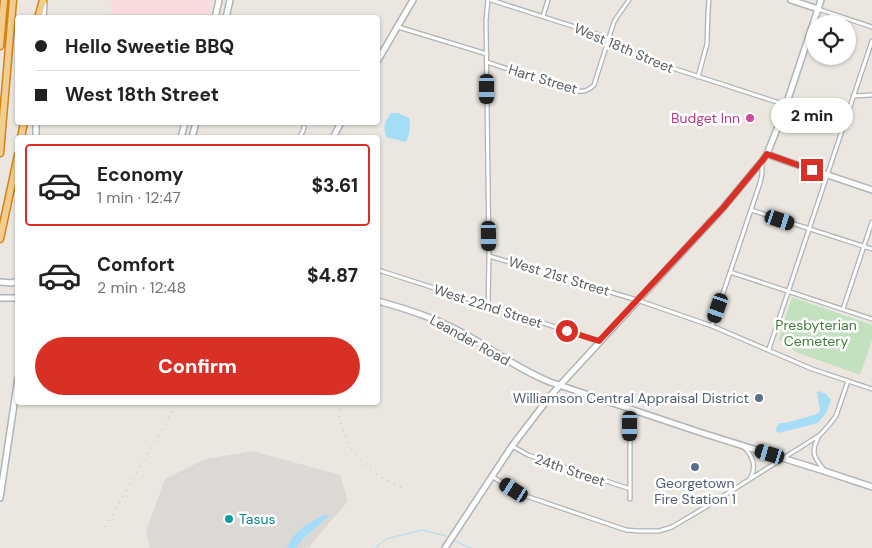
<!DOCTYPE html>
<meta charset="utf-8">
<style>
body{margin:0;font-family:"DM Sans",sans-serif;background:#f6f6f6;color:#222;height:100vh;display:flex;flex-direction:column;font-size:19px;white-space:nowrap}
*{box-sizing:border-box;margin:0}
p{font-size:16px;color:#767676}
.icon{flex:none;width:28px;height:28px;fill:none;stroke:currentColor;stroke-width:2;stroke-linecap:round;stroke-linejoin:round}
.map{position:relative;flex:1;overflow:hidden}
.side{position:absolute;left:15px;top:135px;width:365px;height:270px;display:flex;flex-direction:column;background:#fff;border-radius:5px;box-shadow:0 1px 4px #0004}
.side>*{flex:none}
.hud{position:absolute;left:15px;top:15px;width:365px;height:110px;border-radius:5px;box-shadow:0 1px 4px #0004;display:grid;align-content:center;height:110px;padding:0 20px;background:#fff}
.buttons{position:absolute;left:806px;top:15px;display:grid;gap:10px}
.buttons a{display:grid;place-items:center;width:50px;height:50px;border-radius:50%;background:#fff;box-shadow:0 1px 4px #0004;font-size:25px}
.end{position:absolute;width:22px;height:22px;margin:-11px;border:6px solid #d93025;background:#fff;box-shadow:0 0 0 2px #fff}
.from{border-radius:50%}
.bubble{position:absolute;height:35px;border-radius:18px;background:#fff;box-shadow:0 1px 4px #0004;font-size:16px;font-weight:800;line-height:35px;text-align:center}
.car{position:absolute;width:15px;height:30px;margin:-15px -8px;border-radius:6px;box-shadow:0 0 4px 1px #0007;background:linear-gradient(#222 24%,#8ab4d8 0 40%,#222 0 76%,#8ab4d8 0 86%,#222 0)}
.hud b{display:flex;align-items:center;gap:18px;height:48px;font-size:19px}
.hud b+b{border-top:1px solid #e0e0e0}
.hud i{width:12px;height:12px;background:#222}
ul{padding:9px 0 0;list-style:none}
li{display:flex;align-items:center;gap:15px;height:82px;margin:0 10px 8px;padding:0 10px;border:2px solid transparent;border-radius:5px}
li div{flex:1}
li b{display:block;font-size:19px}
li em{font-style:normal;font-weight:800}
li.current{border-color:#d93025}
li>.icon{width:45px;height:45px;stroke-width:1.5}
.cta{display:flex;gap:10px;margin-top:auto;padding:10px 20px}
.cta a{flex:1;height:58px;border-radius:30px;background:#d93025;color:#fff;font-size:20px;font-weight:800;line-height:58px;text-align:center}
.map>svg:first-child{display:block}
.industrial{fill:#dcd9d5}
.medical{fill:#f8dcdd}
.green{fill:#c3e0bf}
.water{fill:#a5ddf6}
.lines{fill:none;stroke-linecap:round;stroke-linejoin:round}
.stream{stroke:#a5ddf6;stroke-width:1}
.street-casing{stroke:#aeb2b5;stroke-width:5.5}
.secondary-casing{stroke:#b0b4b7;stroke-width:8}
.highway-casing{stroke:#d68215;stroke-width:9}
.street{stroke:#fff;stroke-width:3}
.secondary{stroke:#fff;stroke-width:5}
.highway{stroke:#f2cd90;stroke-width:6}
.rail{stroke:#afb0b0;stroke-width:1;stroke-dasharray:1 6;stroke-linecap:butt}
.route{stroke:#d93025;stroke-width:6}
.hotel-dot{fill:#d1479c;stroke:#fff;stroke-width:2}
.service-dot{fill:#5c6f8a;stroke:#fff;stroke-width:2}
.culture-dot{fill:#0f9aa8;stroke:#fff;stroke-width:2}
.labels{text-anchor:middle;stroke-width:5;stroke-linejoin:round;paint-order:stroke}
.street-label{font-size:14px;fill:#595d60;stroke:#fff}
.hotel-label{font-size:14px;fill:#b23c85;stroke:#fff;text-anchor:end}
.park-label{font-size:14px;fill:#407d3b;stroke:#fff}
.service-label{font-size:14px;fill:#4e5e75;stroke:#fff;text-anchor:end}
.culture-label{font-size:14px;fill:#0d838f;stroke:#fff;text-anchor:start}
</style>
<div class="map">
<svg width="872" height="548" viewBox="0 0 872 548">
<rect width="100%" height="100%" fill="#ebe7e0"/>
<path class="industrial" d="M253,451l87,24 8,26 -40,47h-158l-4,-17 19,-52 40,-20z"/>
<path class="medical" d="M111,0h103l-5,17 -99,1z"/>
<path class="green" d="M792,297l80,28v15l-12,35 -64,-23 -17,-13z"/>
<path class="water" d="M391,113h7l11,5c2,7 1,17 -3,24l-20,-5c-3,-11 -2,-15 5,-24z
M819,391l7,3 5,6c-3,9 -6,16 -13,23l-40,10 -2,-2v-2l3,-6h7l31,-9 3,-3 -3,-19z
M323,515h5l1,1 -23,20 -11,12h-8c8,-19 19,-23 36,-33z"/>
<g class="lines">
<path class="stream" d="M455,541l16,7
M375,548l11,-9 36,-9 24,6"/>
<defs>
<path id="street" d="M488,0l-2,20 3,236 -1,50
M491,0l109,35 32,17 25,11 129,42
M818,9l54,18
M543,16l5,-16
M398,27l89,27
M487,62l83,28c10,2 16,3 24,-5l20,-63 3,-5 12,-17
M698,77l9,-33 1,-32 1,-12
M853,96l19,-1
M299,138l4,-7 1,-4
M751,210l121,39
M489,256l148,44 75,26 100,43 60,20
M378,270l221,71
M730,272l142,47
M843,309l29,-87
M712,326l48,-143 2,-9v-13
M769,349l103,-308
M818,438c-8,15 -3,20 6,32
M512,446l16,9 102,34
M743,446c10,10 14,20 7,33
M493,477l27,17 106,36 13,1h20l13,-4 37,-22 111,-70 9,-10 7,-9 12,-35
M630,499v-73"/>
<path id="secondary" d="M791,0l27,9
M43,18l1,-15
M215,18l4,-18
M226,18l4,-18
M378,60l35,-60
M36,138v-16
M181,138l4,-16
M192,138l4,-16
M333,138l8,-16
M767,154l16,6 89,30
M0,282l11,1 7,-2
M0,298h18
M378,301c32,9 63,19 92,36 27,16 52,34 80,45l149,50 125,39 48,16
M0,498l18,-120
M445,548l67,-102 39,-51 172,-187 39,-47 5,-7 16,-40 38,-114"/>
<path id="highway" d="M38,18l5,-18
M0,46l4,-46
M21,138l3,-16
M0,153l13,-153
M0,239l18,-84"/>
</defs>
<use href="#street" class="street-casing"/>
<use href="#secondary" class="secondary-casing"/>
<use href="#highway" class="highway-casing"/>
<use href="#street" class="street"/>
<use href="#secondary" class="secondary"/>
<use href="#highway" class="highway"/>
<path class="rail" d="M339,402c-1,28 13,56 36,71 9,6 18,10 28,15
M105,527l73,-125"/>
</g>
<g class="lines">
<path class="route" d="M567,331l32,10 124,-133 39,-47 5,-7 45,16"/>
</g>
<circle class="hotel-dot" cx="750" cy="118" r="5"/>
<g class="service-dot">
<circle cx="759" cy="398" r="5"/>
<circle cx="695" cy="467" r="5"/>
</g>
<circle class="culture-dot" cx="229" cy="519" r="5"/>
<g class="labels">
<g class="street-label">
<text transform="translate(624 48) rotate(23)" y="5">West 18th Street</text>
<text transform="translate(543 79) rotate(17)" y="5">Hart Street</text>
<text transform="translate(559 276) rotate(17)" y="5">West 21st Street</text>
<text transform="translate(488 306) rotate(18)" y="5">West 22nd Street</text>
<text transform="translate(470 340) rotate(29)" y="5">Leander Road</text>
<text transform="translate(570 470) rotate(19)" y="5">24th Street</text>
</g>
<g class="hotel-label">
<text x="740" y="123">Budget Inn</text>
</g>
<g class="park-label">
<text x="816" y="330">Presbyterian<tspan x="816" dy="16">Cemetery</tspan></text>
</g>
<g class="service-label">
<text x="749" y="403">Williamson Central Appraisal District</text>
<text x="695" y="488" text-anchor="middle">Georgetown<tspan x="695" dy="16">Fire Station 1</tspan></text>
</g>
<g class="culture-label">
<text x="239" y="524">Tasus</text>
</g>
</g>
</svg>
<div class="buttons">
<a><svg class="icon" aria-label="locate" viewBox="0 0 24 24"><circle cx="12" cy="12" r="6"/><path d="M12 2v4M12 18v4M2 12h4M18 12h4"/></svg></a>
</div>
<i class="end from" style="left:567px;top:331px"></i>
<i class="end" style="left:812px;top:170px"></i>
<div class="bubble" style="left:771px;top:98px;width:82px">2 min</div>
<i class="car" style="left:487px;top:89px;rotate:180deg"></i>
<i class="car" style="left:780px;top:220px;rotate:108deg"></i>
<i class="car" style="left:489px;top:236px;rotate:179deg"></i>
<i class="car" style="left:718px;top:308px;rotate:199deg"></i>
<i class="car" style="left:630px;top:426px;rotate:180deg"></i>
<i class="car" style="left:770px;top:454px;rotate:287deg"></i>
<i class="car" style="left:514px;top:490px;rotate:303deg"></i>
<div class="hud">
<b><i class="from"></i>Hello Sweetie BBQ</b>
<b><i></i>West 18th Street</b>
</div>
<section class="side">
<ul>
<li class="current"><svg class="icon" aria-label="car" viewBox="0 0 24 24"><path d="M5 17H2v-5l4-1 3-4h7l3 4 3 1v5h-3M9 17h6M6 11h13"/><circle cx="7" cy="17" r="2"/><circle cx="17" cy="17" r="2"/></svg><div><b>Economy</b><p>1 min · 12:47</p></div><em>$3.61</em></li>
<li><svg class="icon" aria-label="car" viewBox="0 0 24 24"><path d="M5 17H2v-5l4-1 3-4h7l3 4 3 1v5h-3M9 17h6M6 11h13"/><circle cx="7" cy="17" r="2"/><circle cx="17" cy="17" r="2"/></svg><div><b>Comfort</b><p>2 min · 12:48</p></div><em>$4.87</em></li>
</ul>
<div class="cta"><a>Confirm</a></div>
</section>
</div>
